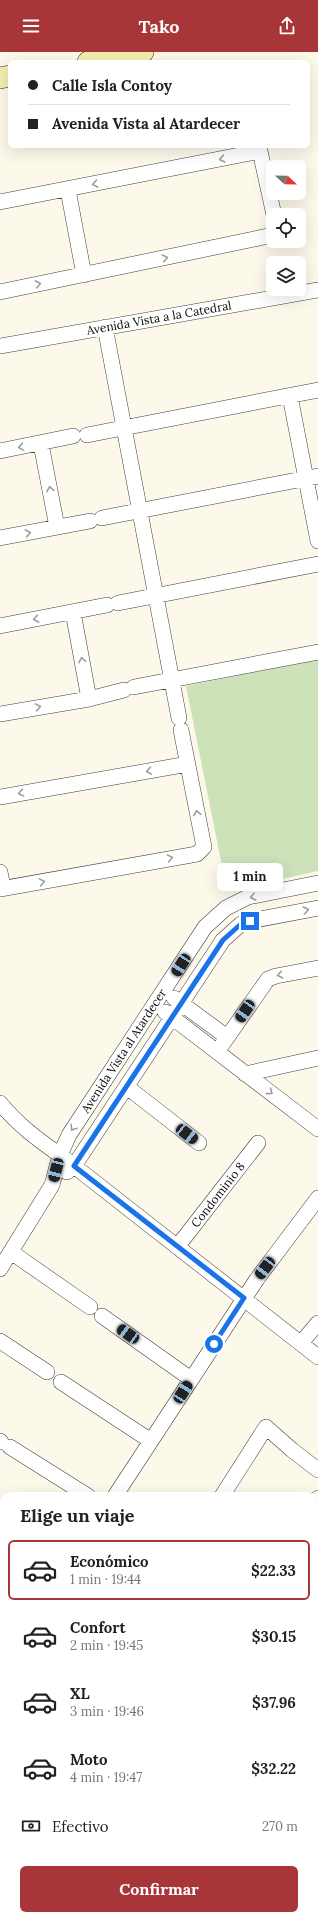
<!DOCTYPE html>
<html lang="es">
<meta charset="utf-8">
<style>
body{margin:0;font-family:Lora,serif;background:#f2f2f2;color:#222;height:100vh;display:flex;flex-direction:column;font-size:15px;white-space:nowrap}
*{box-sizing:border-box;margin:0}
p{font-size:13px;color:#767676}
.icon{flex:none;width:22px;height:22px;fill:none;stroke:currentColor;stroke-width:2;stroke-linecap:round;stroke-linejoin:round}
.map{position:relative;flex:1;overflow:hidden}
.details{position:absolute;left:0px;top:1440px;width:318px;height:428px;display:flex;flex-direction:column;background:#fff;border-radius:12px 12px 0 0;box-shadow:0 4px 16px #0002}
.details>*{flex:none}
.top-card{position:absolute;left:8px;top:8px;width:302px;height:88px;border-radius:6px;box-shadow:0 4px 16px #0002;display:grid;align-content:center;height:88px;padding:0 20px;background:#fff}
.needle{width:26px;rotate:112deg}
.controls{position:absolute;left:266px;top:108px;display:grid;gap:8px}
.controls a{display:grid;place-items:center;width:40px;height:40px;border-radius:6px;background:#fff;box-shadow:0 4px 16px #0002;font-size:20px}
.end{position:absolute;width:18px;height:18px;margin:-9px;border:5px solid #1a73e8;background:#fff;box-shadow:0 0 0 2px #fff}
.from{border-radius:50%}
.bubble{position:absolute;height:28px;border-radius:6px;background:#fff;box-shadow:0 4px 16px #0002;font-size:13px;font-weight:700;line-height:28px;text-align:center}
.car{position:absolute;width:12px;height:24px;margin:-12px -6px;border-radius:5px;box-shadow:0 0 3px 1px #0007;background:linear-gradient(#222 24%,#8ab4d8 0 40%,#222 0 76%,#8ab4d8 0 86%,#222 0)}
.top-card b{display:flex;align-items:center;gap:14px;height:38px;font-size:15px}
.top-card b+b{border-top:1px solid #e0e0e0}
.top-card i{width:10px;height:10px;background:#222}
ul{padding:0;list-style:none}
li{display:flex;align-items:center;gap:12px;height:60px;margin:0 8px 6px;padding:0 12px;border:2px solid transparent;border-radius:6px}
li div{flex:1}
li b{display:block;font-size:15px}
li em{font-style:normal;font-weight:700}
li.on{border-color:#a83538}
li>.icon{width:36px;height:36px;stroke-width:1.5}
h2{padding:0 20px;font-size:18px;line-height:48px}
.pay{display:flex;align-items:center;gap:10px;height:44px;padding:0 20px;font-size:15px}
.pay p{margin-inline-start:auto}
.primary-button{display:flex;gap:8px;margin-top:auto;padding:8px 20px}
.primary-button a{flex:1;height:46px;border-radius:6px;background:#a83538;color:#fff;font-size:16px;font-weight:700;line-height:46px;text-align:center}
header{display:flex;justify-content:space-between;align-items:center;height:52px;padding:0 20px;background:#a83538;color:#fff;font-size:18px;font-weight:700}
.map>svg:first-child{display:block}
.green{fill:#cde2b9}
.pitch{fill:#deeaca}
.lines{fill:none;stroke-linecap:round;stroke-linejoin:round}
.street-casing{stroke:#3e3e3e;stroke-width:16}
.secondary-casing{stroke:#2d2d2d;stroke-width:22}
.street{stroke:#fff;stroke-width:15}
.secondary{stroke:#f4eeae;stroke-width:21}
.oneway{stroke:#9d9d9d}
.route{stroke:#1a73e8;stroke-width:5}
.labels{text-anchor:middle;stroke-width:4;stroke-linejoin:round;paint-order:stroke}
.street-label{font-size:12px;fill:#0b0b0b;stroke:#fff}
</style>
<header><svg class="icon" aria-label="menu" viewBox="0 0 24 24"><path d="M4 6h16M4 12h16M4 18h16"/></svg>Tako<svg class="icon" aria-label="share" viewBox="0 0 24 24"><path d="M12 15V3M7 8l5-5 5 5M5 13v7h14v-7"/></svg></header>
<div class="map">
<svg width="318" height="1868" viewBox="0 0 318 1868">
<rect width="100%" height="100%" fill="#fcf9eb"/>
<path class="green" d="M318,607v212l-91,20 -41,-205z
M318,1657v76l-4,-1v-69z"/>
<path class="pitch" d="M0,1665l4,2v169l-4,7z"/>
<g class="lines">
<defs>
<path id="street" d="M68,138l16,85
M0,150l260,-51 14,64
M0,240l273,-57
M105,275l74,391
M0,294l318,-56
M290,344l28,145
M87,383l231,-45
M41,392l16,83
M0,399l73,-15
M102,466l216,-42
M0,486l90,-17
M118,551l200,-39
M73,560l16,87
M0,574l107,-21
M134,635l184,-35
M0,662l89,-15 35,-9
M0,745l188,-33
M0,820l3,16
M0,837l197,-35 7,-7 -23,-117
M174,946l53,39
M165,960l153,117
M217,1000l51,-73 8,-3 42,-8
M245,1022l73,-16
M127,1035l72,56
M0,1051c17,21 37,36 60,52l258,202
M67,1120l7,-6 149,-226 18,-16 9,-3 68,-13
M177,1195l81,-104
M11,1200l79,55
M0,1217l52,-84 8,-30 9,-20 136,-208 21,-19 22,-11 70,-14
M102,1264l89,63
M0,1289l47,31
M301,1291l17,-20
M61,1330l90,59
M0,1389l1,1
M10,1395l78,49
M115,1444l142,-217 61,-81
M222,1444l44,-69 26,23 26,20
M314,1452l4,-6
M0,1478l4,2
M314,1513l4,3
M0,1569l4,3
M314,1592l1,-2
M0,1621l4,-6
M0,1650l4,1
M314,1748l4,1
M306,1864l6,4
M35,1868l3,-4
M128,1868l2,-4"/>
<path id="secondary" d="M88,10l55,-10
M0,26l10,-2"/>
</defs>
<use href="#street" class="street-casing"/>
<use href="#secondary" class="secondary-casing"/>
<use href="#street" class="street"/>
<use href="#secondary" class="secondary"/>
</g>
<defs><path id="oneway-chevron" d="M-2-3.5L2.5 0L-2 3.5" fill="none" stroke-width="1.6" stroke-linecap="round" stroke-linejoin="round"/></defs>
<g class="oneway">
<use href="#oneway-chevron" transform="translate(222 107) rotate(169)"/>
<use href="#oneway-chevron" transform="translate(95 132) rotate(169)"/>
<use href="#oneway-chevron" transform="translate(165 206) rotate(-12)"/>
<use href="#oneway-chevron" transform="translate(38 232) rotate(-11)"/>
<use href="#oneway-chevron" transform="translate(21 395) rotate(170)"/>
<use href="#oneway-chevron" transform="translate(50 437) rotate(-101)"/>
<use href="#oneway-chevron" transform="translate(28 481) rotate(-11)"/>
<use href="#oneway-chevron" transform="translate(36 567) rotate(169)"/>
<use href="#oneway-chevron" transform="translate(82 608) rotate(-101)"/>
<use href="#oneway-chevron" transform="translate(38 655) rotate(-10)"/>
<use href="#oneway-chevron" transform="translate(149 719) rotate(170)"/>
<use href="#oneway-chevron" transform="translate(21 741) rotate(170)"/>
<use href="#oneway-chevron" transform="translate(197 761) rotate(-101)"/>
<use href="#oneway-chevron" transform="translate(170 806) rotate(-10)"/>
<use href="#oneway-chevron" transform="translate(42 830) rotate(-10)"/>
<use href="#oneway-chevron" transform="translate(253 845) rotate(166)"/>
<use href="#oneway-chevron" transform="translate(306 858) rotate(-11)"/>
<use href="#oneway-chevron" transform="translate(280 923) rotate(167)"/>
<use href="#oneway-chevron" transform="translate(270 1040) rotate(37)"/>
<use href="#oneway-chevron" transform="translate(73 1076) rotate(123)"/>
</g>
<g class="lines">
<path class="route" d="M214,1292l30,-46 -170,-132 149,-226 18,-16 9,-3"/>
</g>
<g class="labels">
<g class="street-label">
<text transform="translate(159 266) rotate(-10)" y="4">Avenida Vista a la Catedral</text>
<text transform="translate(124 999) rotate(-57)" y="4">Avenida Vista al Atardecer</text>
<text transform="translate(218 1143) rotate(-52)" y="4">Condominio 8</text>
</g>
</g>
</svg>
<div class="controls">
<a><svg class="needle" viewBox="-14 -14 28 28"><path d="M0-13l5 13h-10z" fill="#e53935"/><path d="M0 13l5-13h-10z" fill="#767676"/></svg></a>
<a><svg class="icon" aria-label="locate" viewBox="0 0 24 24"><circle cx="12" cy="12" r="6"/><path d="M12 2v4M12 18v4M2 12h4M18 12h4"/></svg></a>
<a><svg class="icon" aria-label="layers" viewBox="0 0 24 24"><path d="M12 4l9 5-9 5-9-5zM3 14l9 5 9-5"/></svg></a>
</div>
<i class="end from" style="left:214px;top:1292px"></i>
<i class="end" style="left:250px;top:869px"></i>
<div class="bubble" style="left:217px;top:811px;width:66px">1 min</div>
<i class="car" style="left:181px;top:913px;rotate:213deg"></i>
<i class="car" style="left:245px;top:959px;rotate:214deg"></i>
<i class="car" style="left:187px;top:1082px;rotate:128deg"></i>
<i class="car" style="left:56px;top:1118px;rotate:194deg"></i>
<i class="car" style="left:265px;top:1216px;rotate:217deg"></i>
<i class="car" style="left:128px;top:1282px;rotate:305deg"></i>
<i class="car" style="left:183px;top:1340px;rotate:33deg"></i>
<div class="top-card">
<b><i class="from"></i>Calle Isla Contoy</b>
<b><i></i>Avenida Vista al Atardecer</b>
</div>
<section class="details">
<h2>Elige un viaje</h2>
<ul>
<li class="on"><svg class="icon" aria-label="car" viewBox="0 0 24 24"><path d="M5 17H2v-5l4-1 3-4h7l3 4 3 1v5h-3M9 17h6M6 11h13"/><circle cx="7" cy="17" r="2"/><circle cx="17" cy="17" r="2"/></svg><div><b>Económico</b><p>1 min · 19:44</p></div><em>$22.33</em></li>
<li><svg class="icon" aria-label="car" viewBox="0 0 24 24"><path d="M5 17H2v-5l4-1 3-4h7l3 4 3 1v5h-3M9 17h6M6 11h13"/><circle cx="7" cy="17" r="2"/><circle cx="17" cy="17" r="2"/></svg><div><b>Confort</b><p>2 min · 19:45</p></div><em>$30.15</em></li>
<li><svg class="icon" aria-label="car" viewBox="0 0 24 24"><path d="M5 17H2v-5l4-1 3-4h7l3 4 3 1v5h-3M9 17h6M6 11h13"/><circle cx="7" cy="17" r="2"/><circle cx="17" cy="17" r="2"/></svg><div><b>XL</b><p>3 min · 19:46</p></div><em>$37.96</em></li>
<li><svg class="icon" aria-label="car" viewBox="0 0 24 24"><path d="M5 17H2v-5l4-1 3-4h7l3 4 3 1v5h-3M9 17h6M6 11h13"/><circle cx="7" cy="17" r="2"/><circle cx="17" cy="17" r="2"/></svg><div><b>Moto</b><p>4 min · 19:47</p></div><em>$32.22</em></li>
</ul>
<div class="pay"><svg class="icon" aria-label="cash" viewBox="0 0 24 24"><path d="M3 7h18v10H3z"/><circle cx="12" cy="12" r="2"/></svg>Efectivo<p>270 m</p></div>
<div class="primary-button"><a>Confirmar</a></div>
</section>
</div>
